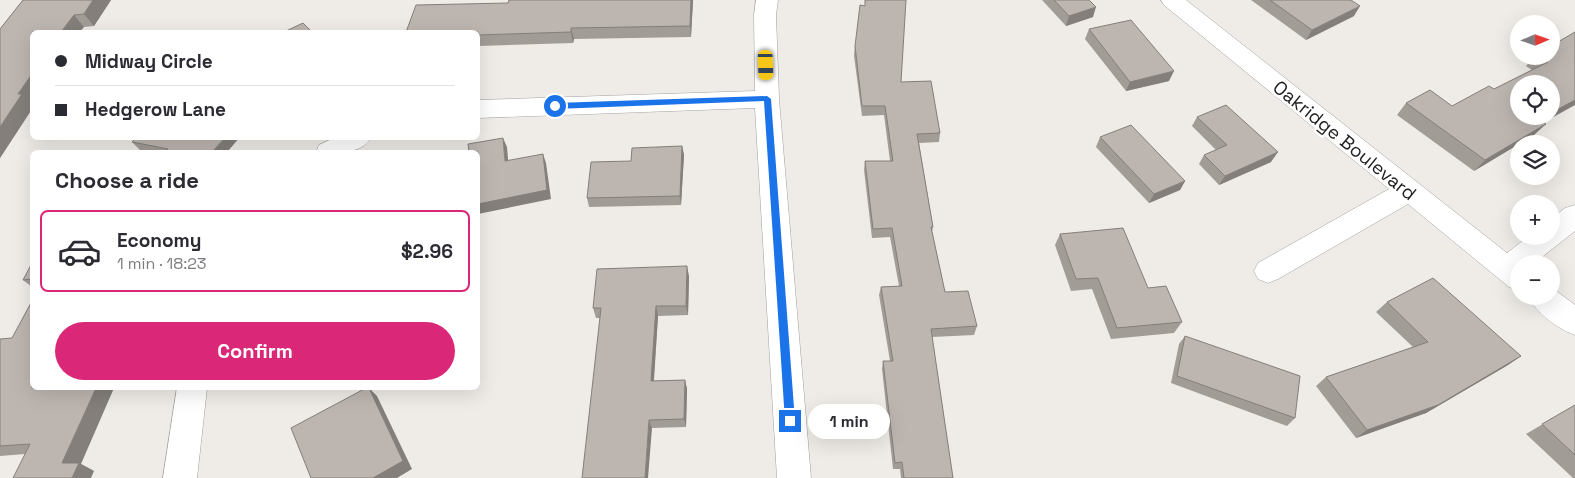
<!DOCTYPE html>
<meta charset="utf-8">
<style>
body{margin:0;font-family:"Space Grotesk",sans-serif;background:#f2f2f3;color:#2b2b33;height:100vh;display:flex;flex-direction:column;font-size:19px;white-space:nowrap}
*{box-sizing:border-box;margin:0}
p{font-size:16px;color:#7c7c81}
.icon{flex:none;width:28px;height:28px;fill:none;stroke:currentColor;stroke-width:2;stroke-linecap:round;stroke-linejoin:round}
.map{position:relative;flex:1;overflow:hidden}
.sheet{position:absolute;left:30px;top:150px;width:450px;height:240px;display:flex;flex-direction:column;background:#fff;border-radius:8px;box-shadow:0 5px 20px #0002}
.sheet>*{flex:none}
.hud{position:absolute;left:30px;top:30px;width:450px;height:110px;border-radius:8px;box-shadow:0 5px 20px #0002;display:grid;align-content:center;height:110px;padding:0 25px;background:#fff}
.needle{width:32px;rotate:88deg}
.buttons{position:absolute;left:1510px;top:15px;display:grid;gap:10px}
.buttons a{display:grid;place-items:center;width:50px;height:50px;border-radius:50%;background:#fff;box-shadow:0 5px 20px #0002;font-size:25px}
.end{position:absolute;width:22px;height:22px;margin:-11px;border:6px solid #1a73e8;background:#fff;box-shadow:0 0 0 2px #fff}
.from{border-radius:50%}
.bubble{position:absolute;height:35px;border-radius:18px;background:#fff;box-shadow:0 5px 20px #0002;font-size:16px;font-weight:600;line-height:35px;text-align:center}
.car{position:absolute;width:15px;height:30px;margin:-15px -8px;border-radius:6px;box-shadow:0 0 4px 1px #0007;background:linear-gradient(#f5c518 24%,#345 0 40%,#f5c518 0 76%,#345 0 86%,#f5c518 0)}
.hud b{display:flex;align-items:center;gap:18px;height:48px;font-size:19px}
.hud b+b{border-top:1px solid #e1e1e2}
.hud i{width:12px;height:12px;background:#2b2b33}
ul{padding:0;list-style:none}
li{display:flex;align-items:center;gap:15px;height:82px;margin:0 10px 8px;padding:0 15px;border:2px solid transparent;border-radius:8px}
li div{flex:1}
li b{display:block;font-size:19px}
li em{font-style:normal;font-weight:600}
li.on{border-color:#db2777}
li>.icon{width:45px;height:45px;stroke-width:1.5}
h2{padding:0 25px;font-size:22px;line-height:60px}
.action{display:flex;gap:10px;margin-top:auto;padding:10px 25px}
.action a{flex:1;height:58px;border-radius:30px;background:#db2777;color:#fff;font-size:20px;font-weight:600;line-height:58px;text-align:center}
.map>svg:first-child{display:block}
.lines{fill:none;stroke-linecap:round;stroke-linejoin:round}
.minor-casing{stroke:#a0a0a0;stroke-width:1}
.minor{fill:#fff;fill-rule:evenodd}
.wall{fill:#a29c97}
.shaded-wall{fill:#847f7b}
.building{fill:#bcb5b0;stroke:#847f7b}
.route{fill:#1a73e8}
.labels{text-anchor:middle;stroke-width:5;stroke-linejoin:round;paint-order:stroke}
.street-label{font-size:19px;fill:#1f1f1f;stroke:#fff}
</style>
<div class="map">
<svg width="1575" height="478" viewBox="0 0 1575 478">
<rect width="100%" height="100%" fill="#efece7"/>
<g class="lines">
<defs>
<path id="minor" d="M756,0h22l-2,15 3,84 32,379h-34l-22,-370 -277,10v-18l277,-9 -1,-76z
M1161,0h25l321,253 22,-17h22v-17l14,-11 10,-3v26l-42,33h-14v27l-10,-4 -101,-83 -130,75 -10,4 -10,-4 -4,-8 4,-8 131,-74 -225,-184z
M334,138h37c-11,18 -37,14 -55,14l3,-7z
M1551,287l24,18v30c-17,-6 -39,-22 -47,-39h23z
M177,388h30l-10,90h-34z"/>
</defs>
<use href="#minor" class="minor-casing"/>
<use href="#minor" class="minor"/>
</g>
<path class="wall" d="M23,0h88l-17,26 -10,1 -52,5v77l-32,49v-129z
M509,0h184l-2,37 -117,2 -1,4 -95,3v-14l30,-29z
M1042,0h47l4,17 -27,9z
M1251,0h100l3,16 -48,24z
M1089,29l80,52 -43,10 -41,-52z
M855,46l46,36 39,51 -1,9 -20,1 14,84 -1,5 13,60 32,34 -3,9 -42,2 21,141h-52l-1,-9h-7l-11,-100 1,-8h7l-11,-66 2,-8 18,-1 -9,-49 -18,1 -8,-68 1,-9h25l-6,-46 -22,1 -8,-60z
M1535,56h16l-7,66 -10,13 -60,36 -77,-56 9,-12 46,3 42,-17 38,-19 -6,-4z
M1197,117l74,45 -52,23 -20,-21 5,-9 12,-5 -24,-24z
M1100,137l85,44 -5,9 -31,13 -53,-56z
M239,138l-12,14h-81l-5,-1 -9,-9z
M682,146l2,9 -3,50 -92,2 -2,-9 44,-37z
M1060,234l88,54 34,34 -8,11 -63,6 -19,-50 -21,2 -16,-46z
M32,263v24l-9,-7z
M689,276l-1,39 -30,1 -4,65 31,-1 2,9 -1,38 -34,1 -52,-110h-4l-3,-10z
M1387,302l134,54 -13,9 -82,48 -70,25 -40,-52 10,-9 87,-30 -37,-35z
M1185,336l110,82 -8,8 -116,-43 8,-39z
M0,339l81,125 13,7 -69,-17 -25,2z
M1575,405v73h-2l-47,-44z"/>
<path class="shaded-wall" d="M93,0h18l-17,26 -10,-12z
M691,0h2l-2,37 -1,-11z
M1360,6l-6,10 -48,24 6,-10z
M1096,7l-3,10 -27,9 3,-10z
M74,15l10,12 -4,5h-19z
M571,28l3,11 -1,4 -2,-11z
M1174,71l-5,10 -43,10 4,-9z
M32,74v35l-32,49v-31l18,-33z
M1575,100v5l-47,26 11,-12 6,-3h6v-3z
M1546,124l-12,11 -60,36 11,-11z
M225,138h14l-12,14h-15z
M503,138l4,9 2,23 -4,-9z
M682,146l2,9 -3,50 -1,-9z
M1278,152l-7,10 -52,23 6,-9z
M543,154l3,9 5,36 -73,15v-10z
M1185,181l-5,9 -31,13 5,-9z
M687,266l2,10 -1,39 -2,-9z
M656,306l2,10 -5,74 -2,-9z
M1521,356l-13,9 -82,48 -70,25 11,-8z
M685,380l2,9 -1,38 -2,-8z
M96,388h18l-33,76 13,7 -3,7h-19l-10,-15z
M369,388l8,8 35,73 -15,9h-24z
M649,420l3,8 -4,50h-3z"/>
<path class="building" d="M23,0h70l-9,14 -10,1 -13,17h-29v42l-14,20h4l-22,33v-98z
M509,0h182l-1,26 -119,2v4l-93,3v-3h-72l10,-27 92,-2z
M865,0h41l-5,82 30,-1 9,52 -23,1 16,93h-2l14,65 23,-1 9,35 -46,3 22,149h-49l-2,-16 -7,1 -12,-102h10l-12,-74 21,-1 -10,-58 -19,1 -8,-68h28l-8,-55h-23l-7,-60 5,-41 5,1z
M1054,0h35l7,7 -27,9z
M1270,0h81l9,6 -48,24z
M1131,20l43,51 -44,11 -41,-53z
M303,23l9,9h-28z
M1575,32v68l-24,13v-29h-32v32h26l-6,3 7,5 -61,36 -79,-57 24,-13 22,16 37,-20 5,3 54,-27 -8,-6h11v-10z
M1226,105l52,47 -53,24 -21,-21 23,-10 -30,-28z
M1131,125l54,56 -31,13 -54,-57z
M136,138h89l-13,14h-47l3,-3 -36,-7z
M503,138l2,23 38,-7 4,36 -69,14v-52h-9l-1,-8z
M682,146l-2,50 -93,2 4,-36 40,-1 1,-13z
M1123,228l25,60 18,-2 16,36 -65,6 -19,-50 -22,1 -16,-45z
M32,263v16l-9,1z
M687,266l-1,40h-30l-5,75 34,-1 -1,39 -35,1 -4,58h-63l19,-170h-8l4,-39z
M1433,278l88,78 -83,49 -71,25 -41,-53 102,-35 -41,-40z
M32,301v87h64l-34,75h17l-7,15h-59l17,-34 -30,2v-107l12,-1z
M1185,336l115,40 -5,42 -118,-42z
M366,388h3l34,73 -30,17h-62l-20,-50z
M1575,405v50l-33,-31z"/>
<path class="route" d="M767,96l4,3 24,322 -5,5 -5,-5 -21,-320 -209,8 -4,-3 4,-3z"/>
<g class="labels">
<g class="street-label">
<text transform="translate(1345 140) rotate(39)" y="7">Oakridge Boulevard</text>
</g>
</g>
</svg>
<div class="buttons">
<a><svg class="needle" viewBox="-14 -14 28 28"><path d="M0-13l5 13h-10z" fill="#e53935"/><path d="M0 13l5-13h-10z" fill="#7c7c81"/></svg></a>
<a><svg class="icon" aria-label="locate" viewBox="0 0 24 24"><circle cx="12" cy="12" r="6"/><path d="M12 2v4M12 18v4M2 12h4M18 12h4"/></svg></a>
<a><svg class="icon" aria-label="layers" viewBox="0 0 24 24"><path d="M12 4l9 5-9 5-9-5zM3 14l9 5 9-5"/></svg></a>
<a>+</a>
<a>−</a>
</div>
<i class="end from" style="left:555px;top:106px"></i>
<i class="end" style="left:790px;top:421px"></i>
<div class="bubble" style="left:808px;top:404px;width:82px">1 min</div>
<i class="car" style="left:766px;top:65px;rotate:178deg"></i>
<div class="hud">
<b><i class="from"></i>Midway Circle</b>
<b><i></i>Hedgerow Lane</b>
</div>
<section class="sheet">
<h2>Choose a ride</h2>
<ul>
<li class="on"><svg class="icon" aria-label="car" viewBox="0 0 24 24"><path d="M5 17H2v-5l4-1 3-4h7l3 4 3 1v5h-3M9 17h6M6 11h13"/><circle cx="7" cy="17" r="2"/><circle cx="17" cy="17" r="2"/></svg><div><b>Economy</b><p>1 min · 18:23</p></div><em>$2.96</em></li>
</ul>
<div class="action"><a>Confirm</a></div>
</section>
</div>
